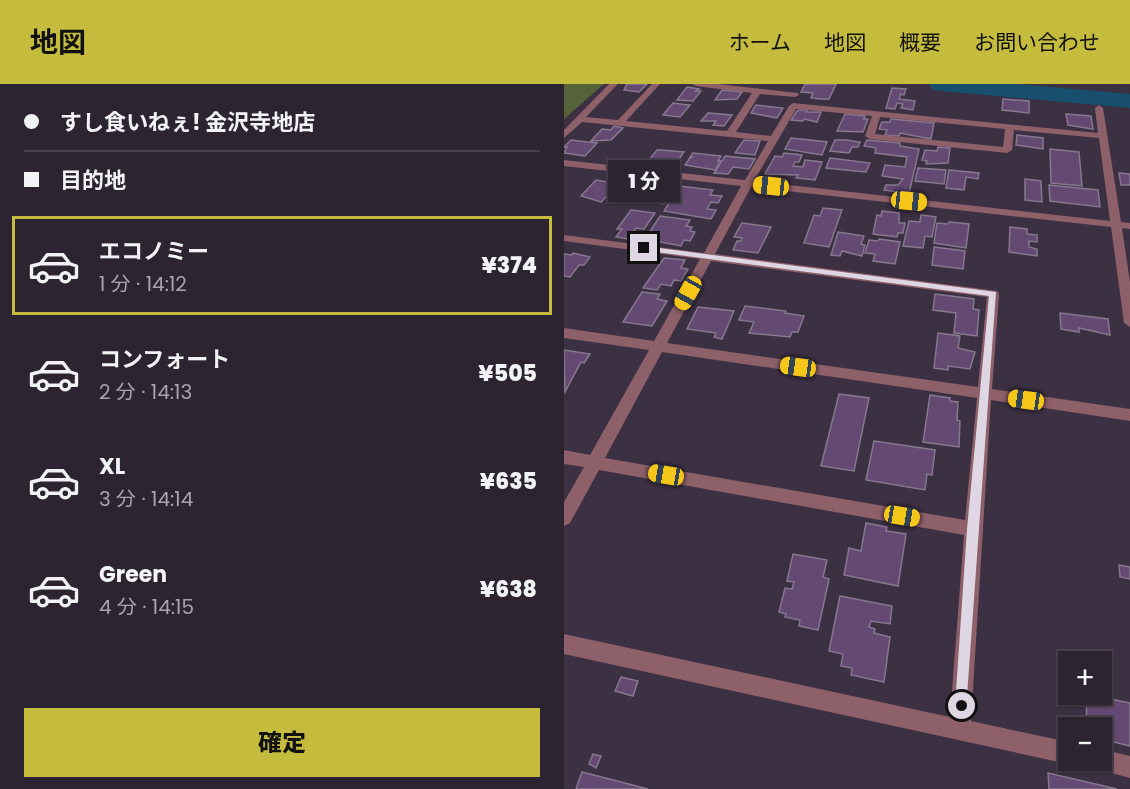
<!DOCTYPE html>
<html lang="ja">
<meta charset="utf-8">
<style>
body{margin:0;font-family:Poppins,"Noto Sans JP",sans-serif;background:#352c3a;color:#f1f3f6;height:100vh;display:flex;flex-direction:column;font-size:22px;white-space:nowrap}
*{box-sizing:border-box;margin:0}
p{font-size:20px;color:#a7a4ac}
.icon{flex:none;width:33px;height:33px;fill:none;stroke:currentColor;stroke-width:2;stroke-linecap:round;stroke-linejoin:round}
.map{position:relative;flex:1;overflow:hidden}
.panel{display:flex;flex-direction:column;background:#2d2432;width:564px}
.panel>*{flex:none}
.guide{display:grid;align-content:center;height:132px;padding:0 24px;background:#2d2432}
.controls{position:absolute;left:494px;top:567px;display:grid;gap:12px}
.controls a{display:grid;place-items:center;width:54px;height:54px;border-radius:0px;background:#2d2432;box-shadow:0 2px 4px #0004,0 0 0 2px #48414d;font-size:30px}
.end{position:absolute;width:27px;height:27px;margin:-14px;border:8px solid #ded6e2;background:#111;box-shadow:0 0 0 3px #111}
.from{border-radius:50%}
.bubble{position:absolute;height:42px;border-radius:0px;background:#2d2432;box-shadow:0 2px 4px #0004,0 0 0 2px #48414d;font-size:20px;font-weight:800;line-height:42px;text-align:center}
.car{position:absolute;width:18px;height:36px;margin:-18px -9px;border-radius:8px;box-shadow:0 0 4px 2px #0007;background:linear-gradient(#f5c518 24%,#345 0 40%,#f5c518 0 76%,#345 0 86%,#f5c518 0)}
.guide b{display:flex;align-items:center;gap:21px;height:57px;font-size:22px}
.guide b+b{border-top:2px solid #48414d}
.guide i{width:15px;height:15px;background:#f1f3f6}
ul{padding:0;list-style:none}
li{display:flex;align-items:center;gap:18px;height:99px;margin:0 12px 9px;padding:0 12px;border:3px solid transparent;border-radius:0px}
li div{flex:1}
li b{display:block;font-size:22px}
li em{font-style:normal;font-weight:800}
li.on{border-color:#c5bc3d}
li>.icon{width:54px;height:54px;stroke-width:1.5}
.button{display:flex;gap:12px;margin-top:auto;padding:12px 24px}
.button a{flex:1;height:69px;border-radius:0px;background:#c5bc3d;color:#111;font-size:24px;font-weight:800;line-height:69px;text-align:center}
header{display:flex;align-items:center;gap:36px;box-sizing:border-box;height:84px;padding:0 30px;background:#c5bc3d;color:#111}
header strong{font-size:28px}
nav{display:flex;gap:33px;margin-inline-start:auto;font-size:21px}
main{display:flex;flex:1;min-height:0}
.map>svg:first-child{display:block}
.green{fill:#566239}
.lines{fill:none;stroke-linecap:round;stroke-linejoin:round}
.river{fill:#174f6c;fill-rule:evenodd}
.building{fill:#644973;stroke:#86788e;stroke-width:1.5}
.minor{fill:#8d606a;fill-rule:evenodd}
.route{fill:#ded6e2}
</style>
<header>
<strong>地図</strong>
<nav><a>ホーム</a><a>地図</a><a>概要</a><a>お問い合わせ</a></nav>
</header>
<main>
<section class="panel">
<div class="guide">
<b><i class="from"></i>すし食いねぇ! 金沢寺地店</b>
<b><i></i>目的地</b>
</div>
<ul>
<li class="on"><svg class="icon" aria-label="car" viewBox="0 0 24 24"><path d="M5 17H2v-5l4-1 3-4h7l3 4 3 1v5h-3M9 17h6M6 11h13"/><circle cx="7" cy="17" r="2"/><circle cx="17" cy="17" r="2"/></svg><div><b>エコノミー</b><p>1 分 · 14:12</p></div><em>¥374</em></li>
<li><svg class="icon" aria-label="car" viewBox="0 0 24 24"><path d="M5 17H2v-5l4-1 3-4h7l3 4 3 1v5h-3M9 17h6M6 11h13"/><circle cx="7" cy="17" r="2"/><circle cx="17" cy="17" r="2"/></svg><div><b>コンフォート</b><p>2 分 · 14:13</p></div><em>¥505</em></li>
<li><svg class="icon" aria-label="car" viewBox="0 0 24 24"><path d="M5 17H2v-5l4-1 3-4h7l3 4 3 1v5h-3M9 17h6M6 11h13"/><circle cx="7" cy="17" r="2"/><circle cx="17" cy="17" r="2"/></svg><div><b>XL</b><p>3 分 · 14:14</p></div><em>¥635</em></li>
<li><svg class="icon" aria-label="car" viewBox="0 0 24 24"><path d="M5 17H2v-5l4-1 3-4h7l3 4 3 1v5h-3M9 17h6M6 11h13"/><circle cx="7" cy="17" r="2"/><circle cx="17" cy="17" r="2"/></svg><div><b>Green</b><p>4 分 · 14:15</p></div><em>¥638</em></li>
</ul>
<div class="button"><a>確定</a></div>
</section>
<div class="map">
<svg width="566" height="705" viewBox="0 0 566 705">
<rect width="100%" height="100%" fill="#3c3043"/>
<path class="green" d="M0,0h40l-40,35z"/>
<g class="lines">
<path class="river" d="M365,0h88l113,10v14l-190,-17 -8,-2z"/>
</g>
<path class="building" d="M63,0h20l-8,8 -15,-2z
M241,0h31l-7,15h-10l-8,-1 2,-5 -12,-1z
M123,3l12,2 -3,2h5l-8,10 -16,-1z
M328,4l14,1 -2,6 -3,-1 -2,5 16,2 -2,9 -12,-2 2,-4 -6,-1 -2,6 -9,-1z
M158,6l20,2 -5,7 -22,1z
M439,15l26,2v12l-27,-3z
M109,19l15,2h2l-10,12 -17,-2z
M192,21l27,3 -6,10 -26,-5z
M236,26h7l-1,2h15l-4,10 -13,-3 -1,2 -12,-1 6,-9z
M144,29l24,2 -8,11 -11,-1 3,-4h-15z
M281,30l20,2 -1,3h4l-5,13 -26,-1z
M502,30l25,2 2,13 -25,-4z
M327,35l43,4 -3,16 -31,-6 -1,3 -14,-1 2,-5 -8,-1 3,-7h8z
M50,42l9,2 -12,12 -20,1 11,-12 9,1z
M453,51l26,3v11l-27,-4z
M227,54l36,4 -5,13 -37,-6z
M7,56l26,3 -12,13 -21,-3 3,-6h-3z
M180,56l16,1 -5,14 -20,-2z
M271,56h11l14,2 -2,5h-6l-3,6 -19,-2z
M303,56l33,3v3l19,3 -10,45 -25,-4 2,-5h12l5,-6 -21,-3 3,-11 20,2 2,-10 -32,-4 1,-5 -12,-2z
M374,63l12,1 -2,15 -22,1 1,-3 -5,-1 3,-10 12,1z
M486,65l29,3 3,34 -31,-3z
M93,66h4l23,2 -9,13 -26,-5z
M129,69l28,3 -3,5h3l-6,9 -30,-5 5,-7 3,-1h-3z
M220,69l18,2 -3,7h-4l-2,4 10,1 2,-7 17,2 -7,18 -19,-2 2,-3 -33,-1 10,-18 7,1z
M161,72l30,3 -6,10 -16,-2 -5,7 -14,-1z
M266,74l40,5 -4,9 -40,-4z
M354,84l28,2 -2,14 -29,-3z
M385,86l30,3 -1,6 -12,-2 -2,13 -18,-2z
M555,89l11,1v11h-9z
M46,95l12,2 -21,21 -20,-6 15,-16 12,2z
M461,95l16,2 1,21 -17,-2z
M87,99l26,3 -13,18 -27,-3z
M485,101l49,5 2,17 -50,-6z
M116,102l33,4 -3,5 12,1 -4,7 -7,-1 -4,7 9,1 -5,9 -47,-8z
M259,124l19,2 -13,37 -25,-4 10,-28 6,1z
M67,126l24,3 -11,16 -8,-1 -8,11 -12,-2 6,-8h-5z
M318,127l17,2v10h6l-2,10h-5l-1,4 -24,-3 4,-19 4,1z
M357,131l15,2 -4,20 -7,-1 -2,12 -20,-2 6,-25 11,1z
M96,132l30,4 -4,6 6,1 -2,4 5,1 -5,9 -6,-1 -3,6 -36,-7z
M385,138l20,2 -3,24 -32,-5 3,-20 11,1z
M178,139l29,4 -13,26 -25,-3 4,-9h4l1,-3 -8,-1z
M446,143l17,2v5l10,1v7l-8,-1v6l8,2v7l-28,-4z
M274,148l26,4 -3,8 4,1 -3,11 -20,-5 -2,5 -9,-1z
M315,155l21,3 -5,22 -22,-3 2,-7 -10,-1 4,-13 9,1z
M370,163l31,4 -2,18 -31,-4z
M9,169l17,4 -6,8h-5l-9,12 -6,-1v-22l8,1z
M100,174l21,2 -4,8 7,1 -7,12 -7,-1 -3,6 -10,-2 -4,6 -14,-2z
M78,208l18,2 -3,5 10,2 -15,25 -29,-4z
M371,210l39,5 -1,10 6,1 -2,26 -23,-3 2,-20 -23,-3z
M181,222l41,5 -1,2 19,3 -6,16h-6l-2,5 -41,-4 5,-11 -15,-2z
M181,222l41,5 -1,2 19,3 -6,16h-6l-2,5 -41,-4 5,-11 -15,-2z
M134,223l36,4 -12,28 -8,-2 2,-4 -29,-4z
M496,229l48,6 2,16 -31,-7v4l-18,-3z
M374,249l22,3 -2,12 17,4 -5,17 -22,-3v4l-14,-2z
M0,266l26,4 -6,9 -3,-1 -16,30z
M275,310l30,4 -15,73 -33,-5z
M366,311l20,3v3l8,1 -1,18 3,1 -1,26 -36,-5z
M310,357l61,9 -3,25 -5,-1 -2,16 -59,-10z
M302,439l21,4 -1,4 20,3 -8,52 -54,-11 5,-27 12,3z
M229,470l34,6 -4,17 6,2 -11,51 -19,-4 1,-6 -15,-3 1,-3 -7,-2 6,-24 7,1 2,-7 -7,-1z
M555,481l11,2v12l-10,-2z
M276,512l52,10 -2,18 -19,-3 -2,6 6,2 -1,4 16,4 -6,45 -33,-7 1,-7 -11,-2 2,-12 -14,-3z
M57,593l17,4 -5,15 -18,-5z
M522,610l44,9v43l-29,-7v-11h-14z
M29,670l8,2 -5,12 -7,-4z
M18,688l66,17h-72z
M484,689l69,16h-68z"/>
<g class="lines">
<path class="minor" d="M45,0h9l-32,33 32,3 34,-36h8l-34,37 101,10 25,-38 -56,-7 -4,-2h26l80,9 1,2 -4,2 -35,-3 -24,38 35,4 18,-30 4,-3 305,30 -3,-25 4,-3 4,3 18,114 9,1v6l-8,-1 8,54v45l-6,-4 -13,-96 -360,-40 -36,67 282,37 2,3 -7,95 138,20v12l-139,-21 -20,321 97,21v18l8,1 -8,3 -504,-110v-20l386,83 14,-182 -365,-65 -29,53 -6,3v-24l20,-35 -20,-3v-14l26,5 59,-105 -85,-12v-10l90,13 46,-82 -136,-18v-6l140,18 37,-67 -177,-20v-6l181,20 23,-39 -186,-19 -18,16v-8zM232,25l76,7 -7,20 5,3 137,14 5,-3 2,-20 85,8 11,83 -356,-40zM316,33l125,12 -2,18 -128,-13zM147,177l276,36 -9,90 -311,-44zM98,268l315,46 -12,122 -360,-62z
M537,665l29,7v22l-37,-10 -2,-8h10z"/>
</g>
<path class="route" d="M80,162l352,46 -30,418 -4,2 -5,-2 -2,-4 12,-177 22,-233 -348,-46z"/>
</svg>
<div class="controls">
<a>+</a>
<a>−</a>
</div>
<i class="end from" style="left:398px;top:622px"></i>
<i class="end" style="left:80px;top:164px"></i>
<div class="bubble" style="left:44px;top:76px;width:72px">1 分</div>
<i class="car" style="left:207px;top:102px;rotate:276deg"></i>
<i class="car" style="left:345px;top:117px;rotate:96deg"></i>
<i class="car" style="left:124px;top:209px;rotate:209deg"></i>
<i class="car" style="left:234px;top:283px;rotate:278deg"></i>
<i class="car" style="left:462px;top:316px;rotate:278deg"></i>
<i class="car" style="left:102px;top:391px;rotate:280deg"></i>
<i class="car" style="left:338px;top:432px;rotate:100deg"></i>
</div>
</main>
